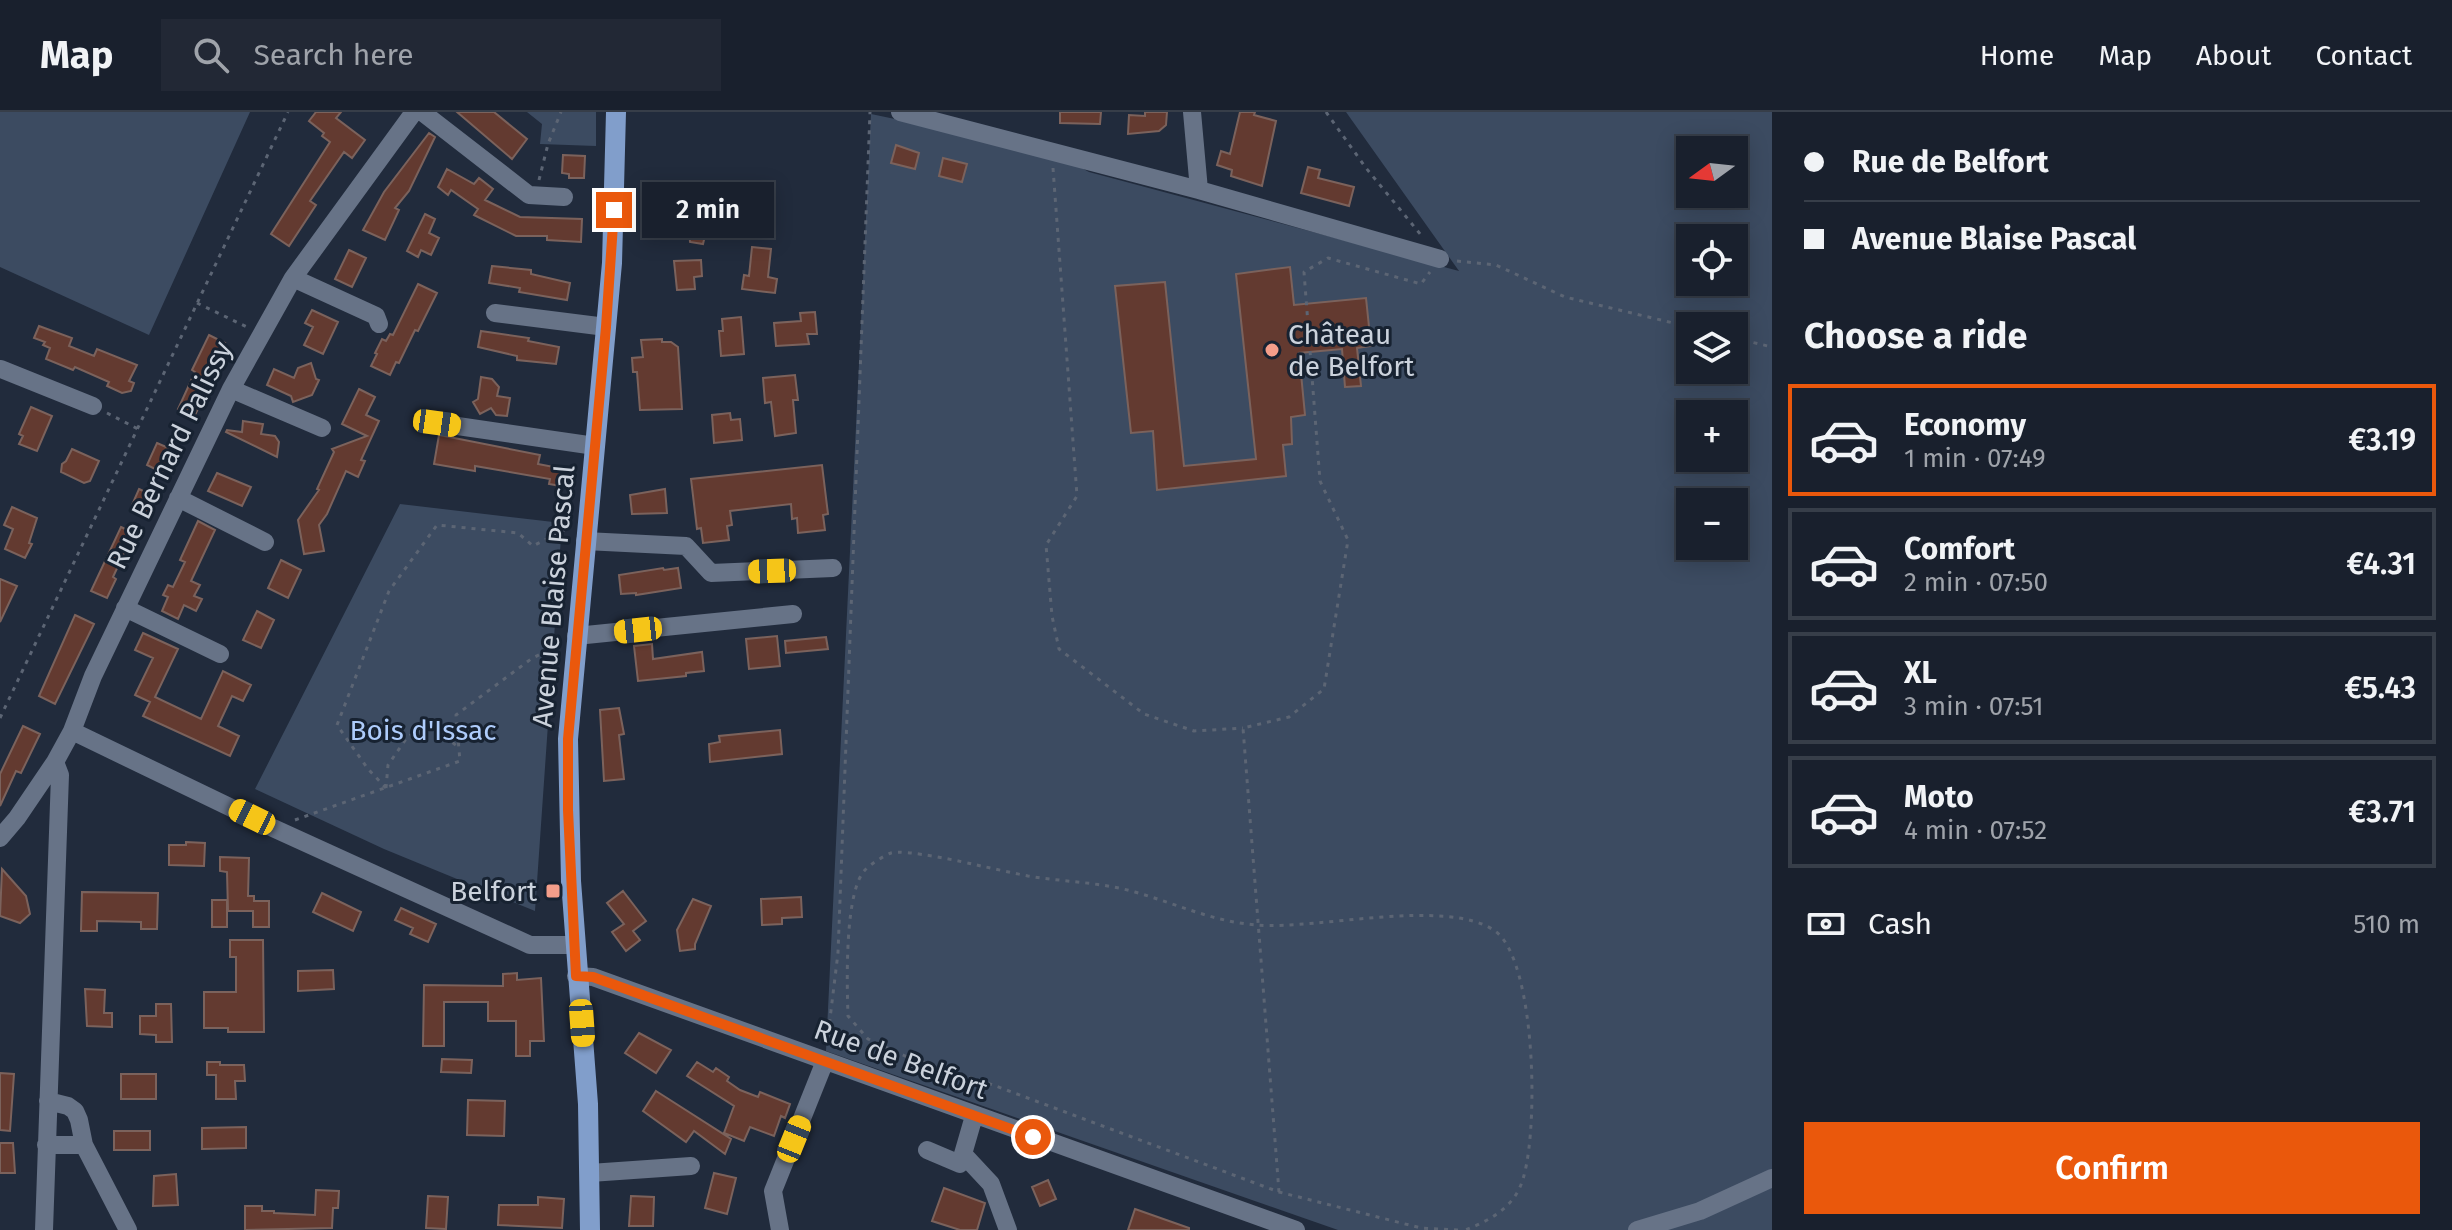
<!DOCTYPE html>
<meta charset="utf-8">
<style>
body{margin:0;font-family:"Fira Sans",sans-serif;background:#222835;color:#f1f3f6;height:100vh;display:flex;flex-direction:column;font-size:30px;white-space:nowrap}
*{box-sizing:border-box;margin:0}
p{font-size:26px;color:#9fa3aa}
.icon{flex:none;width:44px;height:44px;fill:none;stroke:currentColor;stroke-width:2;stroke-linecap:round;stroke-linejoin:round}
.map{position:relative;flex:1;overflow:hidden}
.details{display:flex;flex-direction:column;background:#19202d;width:680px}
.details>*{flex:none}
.top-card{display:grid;align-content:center;height:176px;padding:0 32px;background:#19202d}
.needle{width:52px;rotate:255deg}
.buttons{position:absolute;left:1676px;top:24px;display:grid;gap:16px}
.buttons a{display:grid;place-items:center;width:72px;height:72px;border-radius:0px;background:#19202d;box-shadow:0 4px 20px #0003,0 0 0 2px #373e49;font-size:40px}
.end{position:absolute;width:36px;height:36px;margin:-18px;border:10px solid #ea580c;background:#fff;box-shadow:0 0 0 4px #fff}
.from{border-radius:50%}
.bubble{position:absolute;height:56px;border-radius:0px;background:#19202d;box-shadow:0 4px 20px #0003,0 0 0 2px #373e49;font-size:26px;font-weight:600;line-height:56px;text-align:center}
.car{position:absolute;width:24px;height:48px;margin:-24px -12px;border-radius:10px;box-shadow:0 0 6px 2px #0007;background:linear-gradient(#f5c518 24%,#345 0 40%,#f5c518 0 76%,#345 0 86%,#f5c518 0)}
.top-card b{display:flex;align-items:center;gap:28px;height:76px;font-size:30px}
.top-card b+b{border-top:2px solid #373e49}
.top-card i{width:20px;height:20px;background:#f1f3f6}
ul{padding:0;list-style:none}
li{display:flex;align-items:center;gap:24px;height:112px;margin:0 16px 12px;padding:0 16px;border:4px solid #373e49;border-radius:0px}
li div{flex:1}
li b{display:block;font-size:30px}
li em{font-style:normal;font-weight:600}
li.current{border-color:#ea580c}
li>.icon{width:72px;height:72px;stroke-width:1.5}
h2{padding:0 32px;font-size:36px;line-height:96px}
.pay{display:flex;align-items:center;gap:20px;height:88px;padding:0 32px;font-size:30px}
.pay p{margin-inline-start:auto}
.primary-button{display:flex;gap:16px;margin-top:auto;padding:16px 32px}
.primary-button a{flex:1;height:92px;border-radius:0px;background:#ea580c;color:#fff;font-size:32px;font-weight:600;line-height:92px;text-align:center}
header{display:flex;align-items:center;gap:48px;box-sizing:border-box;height:112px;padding:0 40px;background:#19202d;border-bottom:2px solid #373e49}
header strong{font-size:38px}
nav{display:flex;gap:44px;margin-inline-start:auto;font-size:28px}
.search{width:560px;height:72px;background:#222835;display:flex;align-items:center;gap:20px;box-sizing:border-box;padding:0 28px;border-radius:0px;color:#9fa3aa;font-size:30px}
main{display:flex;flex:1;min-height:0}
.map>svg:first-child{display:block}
.green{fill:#3c4b61;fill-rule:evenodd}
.building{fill:#633a30;stroke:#7b625c;stroke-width:2}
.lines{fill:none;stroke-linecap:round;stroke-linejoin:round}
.path{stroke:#5c6574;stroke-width:3;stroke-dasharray:4 6;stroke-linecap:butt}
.minor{stroke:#677387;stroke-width:18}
.major{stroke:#819ecb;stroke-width:20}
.route{stroke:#ea580c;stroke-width:10}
.poi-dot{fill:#f49e8a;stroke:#172231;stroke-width:3}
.labels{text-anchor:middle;stroke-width:6;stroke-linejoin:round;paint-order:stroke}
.poi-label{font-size:28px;fill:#cbd2dc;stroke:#172231;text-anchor:start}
.street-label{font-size:28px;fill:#cbd2dc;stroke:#172231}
.park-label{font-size:28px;fill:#aeccfb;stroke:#172231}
</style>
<header>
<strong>Map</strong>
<div class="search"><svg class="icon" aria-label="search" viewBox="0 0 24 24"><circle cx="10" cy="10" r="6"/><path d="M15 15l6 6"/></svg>Search here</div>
<nav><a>Home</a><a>Map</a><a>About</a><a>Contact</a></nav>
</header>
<main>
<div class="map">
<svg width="1772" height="1118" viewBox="0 0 1772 1118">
<rect width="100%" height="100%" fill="#212b3c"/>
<path class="green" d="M0,0h250l-101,223 -149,-68z
M527,0h69v34l-56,-2 2,-20z
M1346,0h426v1118h-434l-512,-179 45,-937 181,38 37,20 370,99zM1690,38h44v44h-44zM1690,126h44v44h-44zM1690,214h44v44h-44zM1690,302h44v44h-44zM1690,390h44v44h-44z
M400,392l162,19 -27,388 -151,-62 -129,-60z"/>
<path class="building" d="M316,0h25l-5,6 29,22 -13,18 -8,-6 -34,49 6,4 -27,41 -18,-12 59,-92 -8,-6 2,-3 -15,-12z
M457,0h37l33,27 -15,20z
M1060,0h41l-1,12 -40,-1z
M1145,0h22l-1,13 -7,6 -31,3 1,-19 16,1z
M1240,0h15l-1,3 22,6 -14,65 -31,-10 1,-6 -15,-5 4,-14 9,3z
M429,21l6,4 -26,54 -14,17 4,2 -14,30 -22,-10 21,-38z
M896,33l23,8 -4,16 -24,-6z
M563,43l22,1 -1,22h-15v-4l-7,-1z
M943,46l24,6 -5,18 -23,-6z
M1308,55l12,3 -2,8 36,9 -5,19 -48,-13z
M447,57l27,15 5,-6 14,11 -8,11 35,17 62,2 -1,23 -34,-2v-4h-31l-42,-21 4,-6 -27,-19 -3,5 -10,-8z
M425,102l10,5 -6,14 10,5 -8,17 -10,-5 -3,7 -11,-6z
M691,107l17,4 -5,21 -13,-2 -1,-13z
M752,135l19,2 -3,28 9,2 -2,14 -33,-4 2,-14 5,1z
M349,138l17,8 -14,29 -17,-8z
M701,148l1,16 -8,1 1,12 -18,1 -3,-29z
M492,154l39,4v4l39,9 -3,17 -48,-8 1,-4 -31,-5z
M1290,155l4,38 72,-7 5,48 -14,2 4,38 -16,1 -3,-38 -43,4 6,62 -14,2 1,27 -9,1 3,31 -129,14 -4,-59 -22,2 -16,-147 50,-4 19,184 72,-7 -20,-185z
M418,172l19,9 -19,38 -3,-1 -16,33 -3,-1 -6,13 -19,-9 6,-12 -2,-1 7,-14 4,2 4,-7 3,1z
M312,198l26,12 -15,32 -19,-9 9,-18 -8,-4z
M815,200l2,22h-10l2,10 -33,2 -2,-23 27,-2 -1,-8z
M741,205l3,37 -23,2 -2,-25h4l-1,-12z
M39,214l33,12 -3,8 25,10 3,-7 40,16 -8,16 5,2 -3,8 -9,2 -15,-7 2,-4 -34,-15 -2,3 -27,-11 4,-11 -7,-3 2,-3 -11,-4z
M481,219l48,7 -1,3 31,6 -3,17 -39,-4v-4l-39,-9z
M209,223l16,8 -27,56 4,2 -8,16 -16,-8 17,-37 -3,-2z
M662,227v3h9l7,5 4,62 -42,1 -3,-38h-4l-1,-14 11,-1 -2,-17z
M311,251l5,16 3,1 -7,15 -19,7 -2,-6 -24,-11 7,-16 20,9 4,-10z
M795,263l3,25h-5l3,33 -21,3 -4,-34 -6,1 -2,-25z
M481,265l11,2 7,8 -2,9 13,2 -3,18 -11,-1 -5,-7 -11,6 -7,-12 5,-3z
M359,277l16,8 -9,18 13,6 -18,39 4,1 -7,16 -12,-6 -19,43 -8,11 5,26 -20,3 -6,-34 21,-30 -2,-1 17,-37 -2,-3 35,-13 -25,-12z
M31,295l21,9 -15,35 -18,-7 4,-8 -4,-2z
M730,301l1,7 9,-1 2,21 -28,3 -2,-28z
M243,309l20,3 -2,10 14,2 4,6 -2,15 -51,-25 1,-2 15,2z
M439,323l101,20 -2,9 26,5 -3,17 -12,-2 1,-5 -75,-13v5l-41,-7z
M157,331l16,7 -10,23 -16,-8z
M72,337l27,12 -9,20 -6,2 -23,-11 1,-8 4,-3z
M822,353l6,49 -5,1 2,15 -27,3 -1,-15 -5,1 -1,-15 -61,7 2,14 -5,1 2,14 -26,3 -2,-15 -4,1 -6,-50z
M217,361l34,14 -9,19 -34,-15z
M139,377l17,8 -8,16 -16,-8z
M665,377l2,24 -35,1 -2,-19z
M12,395l25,11 -8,25 3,1 -7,14 -20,-9 8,-20 -9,-4z
M198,409l17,9 -24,51 9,4 -6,11 8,3 -6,12 -12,-6 -6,14 -16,-8 6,-14 -5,-2 5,-10 5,2 12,-25 -5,-2z
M121,415l17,8 -8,16 -4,-2 -13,28 3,2 -9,19 -16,-7z
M281,448l20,10 -13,28 -20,-10z
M663,456l1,2 14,-2 3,20 -45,7v-2l-15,1 -2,-19z
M0,467l17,7 -17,36z
M257,499l17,9 -13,28 -18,-8z
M75,503l19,9 -39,80 -16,-8z
M143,521l35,16 -23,48 46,22 22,-48 28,14 -8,16 -11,-5 -14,30 21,10 -9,20 -87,-40 7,-14 -15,-7 18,-37 -18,-8z
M777,524l3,30 -31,3 -3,-30z
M826,525l2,12 -42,4 -1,-12z
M652,532l1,15 49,-7 2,19 -18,2v3l-48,5 -4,-35z
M619,596l5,26 -5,1 5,44 -20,2 -4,-71z
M23,614l17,8 -19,39 -5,-2 -16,35v-32z
M780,618l2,24 -72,8 -1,-18 11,-2 -1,-6z
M186,730l19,1 -1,23 -35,-1v-20h17z
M220,745l29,1 -1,38h6v5h15v26h-16v-16h-25l-1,-39 -7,-1z
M2,757l24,27 4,18 -10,9 -20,-7z
M623,779l23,30 -13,10 7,9 -14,11 -14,-19 12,-8 -17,-21z
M82,780l76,1 -1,36h-16v-7l-44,-1v10h-16z
M322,781l39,19 -8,19 -40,-19z
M801,785l1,20 -20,1v6l-20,1 -1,-26z
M693,787l18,7 -16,38v5l-15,2 -3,-21z
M212,788h15v27h-15z
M401,796l35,16 -8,18 -18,-8 3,-6 -18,-8z
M230,828h33l1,92h-36v-4h-24v-36h32v-35h-6z
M333,858l1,19 -36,2v-20z
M517,861v7l24,-2 3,63h-14v15h-14v-35h-28v-19h-44v44h-21l1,-61 79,1v-12z
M85,877l20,1 -1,23h8v14l-25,-1z
M156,892h15l1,38h-16v-7l-16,-1v-18h16z
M639,921l32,17 -15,23 -31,-20z
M442,947l30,1 -1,13 -30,-1z
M207,950h13v3h24l1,16h-10l1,18h-20v-24h-9z
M697,950l16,10 3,-4 13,9 -2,4 13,9 18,7 2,-5 30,12 -5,14 -4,-2 -7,20 -24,-9 -6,14 -20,-8 10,-27 -47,-30z
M0,961l14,1 -4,57 -10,-1z
M121,962h35v25h-35z
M656,979l75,48 -6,15 -31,-23 -8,11 -43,-31z
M468,988l37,1 -1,35 -37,-1z
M246,1015v21l-44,1v-21z
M114,1019h36v19h-36z
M0,1031h13l2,30h-15z
M714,1061l22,5 -9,36 -22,-6z
M176,1062l2,31 -25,1 1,-30z
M1048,1068l8,19 -16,7 -8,-19z
M944,1076l41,15 -8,27h-17l-28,-9z
M316,1078l23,1 -1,17h-5l-1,20 -87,2v-24h17v5h12v2l41,2z
M428,1084l20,1 -2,32 -20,-1z
M631,1084l23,1 -1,29h-24z
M538,1085l26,2 -2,29 -64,-3 1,-20h39z
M1135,1097l54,19v2h-61z"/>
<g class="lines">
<path class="path" d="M1326,0l40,56 55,67
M1053,56l24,328 -31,49 6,71 7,33 85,65 50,17 49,-3
M539,68l9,-36 13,-32
M1457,149l39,4 69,32 125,30
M197,191l50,24
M1734,226l38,9
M107,301l31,16
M0,606l288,-606
M386,676l-18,-19 -31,-44 52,-134 48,-66 81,8 15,13 35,-18
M386,676l2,-23 20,-29 25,-9 25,20
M295,708l165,-59 -4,-46 75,-56 27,-14
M827,931l11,-90 32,-841
M1279,1080l-36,-464 46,-11 35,-28 24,-149 -28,-59 -16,-209 24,-14 93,26 9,-12
M1458,1118l-37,-2 -142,-36 -286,-107 -88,-29 -37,-17 -20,-23c-1,-30 -4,-127 18,-147 5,-5 19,-14 25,-16 14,-4 73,9 90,13 15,3 31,7 47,10 36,6 72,6 107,16 42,12 79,30 122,33 61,5 190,-28 238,6 42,29 45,213 25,256 -10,23 -34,35 -55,43"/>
<path class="minor" d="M422,0l107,83 35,2
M900,0l299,78 -7,-78
M1199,78l241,69
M293,166l83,38 3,8
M495,201l111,14
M1,257l92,37
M231,277l91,39
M437,311l158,23
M178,386l87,44
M585,429l101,5 25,27 122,-5
M125,496l95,46
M576,524l217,-22
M72,619l201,97 257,117h44
M0,726l17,-20 38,-56 17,-31 21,-55 138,-287 62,-111 121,-166
M576,864l17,1 703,253
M48,989l20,5 7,5 4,9 5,25 44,85
M46,1033h38
M927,1038l33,14 3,-10 28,30 17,46
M963,1042l11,-38
M590,1061l101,-7
M44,1118l16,-455 -5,-13
M780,1118l-7,-39 52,-130
M1637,1118l63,-19 72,-33"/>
<path class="major" d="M590,1118l-2,-126 -17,-223 -3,-142 44,-476 4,-151"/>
</g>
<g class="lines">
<path class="route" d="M614,98l-8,117 -38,412v71l8,166 17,1 440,160"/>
</g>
<g class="poi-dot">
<circle cx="1272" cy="238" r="8"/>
<rect x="545" y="771" width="16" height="16" rx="4"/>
</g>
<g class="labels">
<g class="poi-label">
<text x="1288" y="232">Château<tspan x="1288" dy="32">de Belfort</tspan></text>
<text x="537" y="789" text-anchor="end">Belfort</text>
</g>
<g class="street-label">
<text transform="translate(169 343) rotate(-64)" y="10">Rue Bernard Palissy</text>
<text transform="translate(553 484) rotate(-85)" y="10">Avenue Blaise Pascal</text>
<text transform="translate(901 947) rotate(20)" y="10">Rue de Belfort</text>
</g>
<g class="park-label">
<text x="423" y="628">Bois d'Issac</text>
</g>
</g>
</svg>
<div class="buttons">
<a><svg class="needle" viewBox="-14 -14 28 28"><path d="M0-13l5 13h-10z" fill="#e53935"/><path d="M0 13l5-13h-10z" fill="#9fa3aa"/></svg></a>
<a><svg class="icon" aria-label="locate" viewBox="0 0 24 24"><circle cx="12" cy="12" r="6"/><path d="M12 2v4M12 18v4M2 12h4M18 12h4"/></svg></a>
<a><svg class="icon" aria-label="layers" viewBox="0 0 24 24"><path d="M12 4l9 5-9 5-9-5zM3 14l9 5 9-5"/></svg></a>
<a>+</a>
<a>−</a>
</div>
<i class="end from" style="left:1033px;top:1025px"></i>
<i class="end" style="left:614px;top:98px"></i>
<div class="bubble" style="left:642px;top:70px;width:132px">2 min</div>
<i class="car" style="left:437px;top:311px;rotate:98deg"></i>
<i class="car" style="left:772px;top:459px;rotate:268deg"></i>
<i class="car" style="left:638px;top:518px;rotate:264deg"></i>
<i class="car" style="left:252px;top:705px;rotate:296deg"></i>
<i class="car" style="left:582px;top:911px;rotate:176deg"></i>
<i class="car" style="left:794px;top:1027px;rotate:22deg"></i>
</div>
<section class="details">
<div class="top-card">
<b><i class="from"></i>Rue de Belfort</b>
<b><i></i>Avenue Blaise Pascal</b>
</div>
<h2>Choose a ride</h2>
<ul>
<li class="current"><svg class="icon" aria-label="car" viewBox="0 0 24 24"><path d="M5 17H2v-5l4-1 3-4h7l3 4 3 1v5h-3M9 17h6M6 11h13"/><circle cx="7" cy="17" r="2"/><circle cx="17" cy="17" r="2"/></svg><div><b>Economy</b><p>1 min · 07:49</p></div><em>€3.19</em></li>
<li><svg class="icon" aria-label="car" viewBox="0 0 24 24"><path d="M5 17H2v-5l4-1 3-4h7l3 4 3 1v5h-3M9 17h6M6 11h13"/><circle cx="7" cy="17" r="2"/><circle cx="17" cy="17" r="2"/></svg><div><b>Comfort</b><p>2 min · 07:50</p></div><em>€4.31</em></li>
<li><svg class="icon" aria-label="car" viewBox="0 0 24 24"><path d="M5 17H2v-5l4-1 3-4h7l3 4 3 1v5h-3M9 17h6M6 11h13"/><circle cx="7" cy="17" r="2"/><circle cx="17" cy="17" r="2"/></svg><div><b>XL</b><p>3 min · 07:51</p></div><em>€5.43</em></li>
<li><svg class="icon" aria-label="car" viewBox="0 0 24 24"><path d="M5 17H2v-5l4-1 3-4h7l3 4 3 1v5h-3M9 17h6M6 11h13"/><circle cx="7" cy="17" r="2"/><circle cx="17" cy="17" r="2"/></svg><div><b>Moto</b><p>4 min · 07:52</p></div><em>€3.71</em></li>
</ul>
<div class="pay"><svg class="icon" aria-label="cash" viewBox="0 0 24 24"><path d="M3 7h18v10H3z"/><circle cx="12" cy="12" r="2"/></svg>Cash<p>510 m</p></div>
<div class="primary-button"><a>Confirm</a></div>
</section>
</main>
